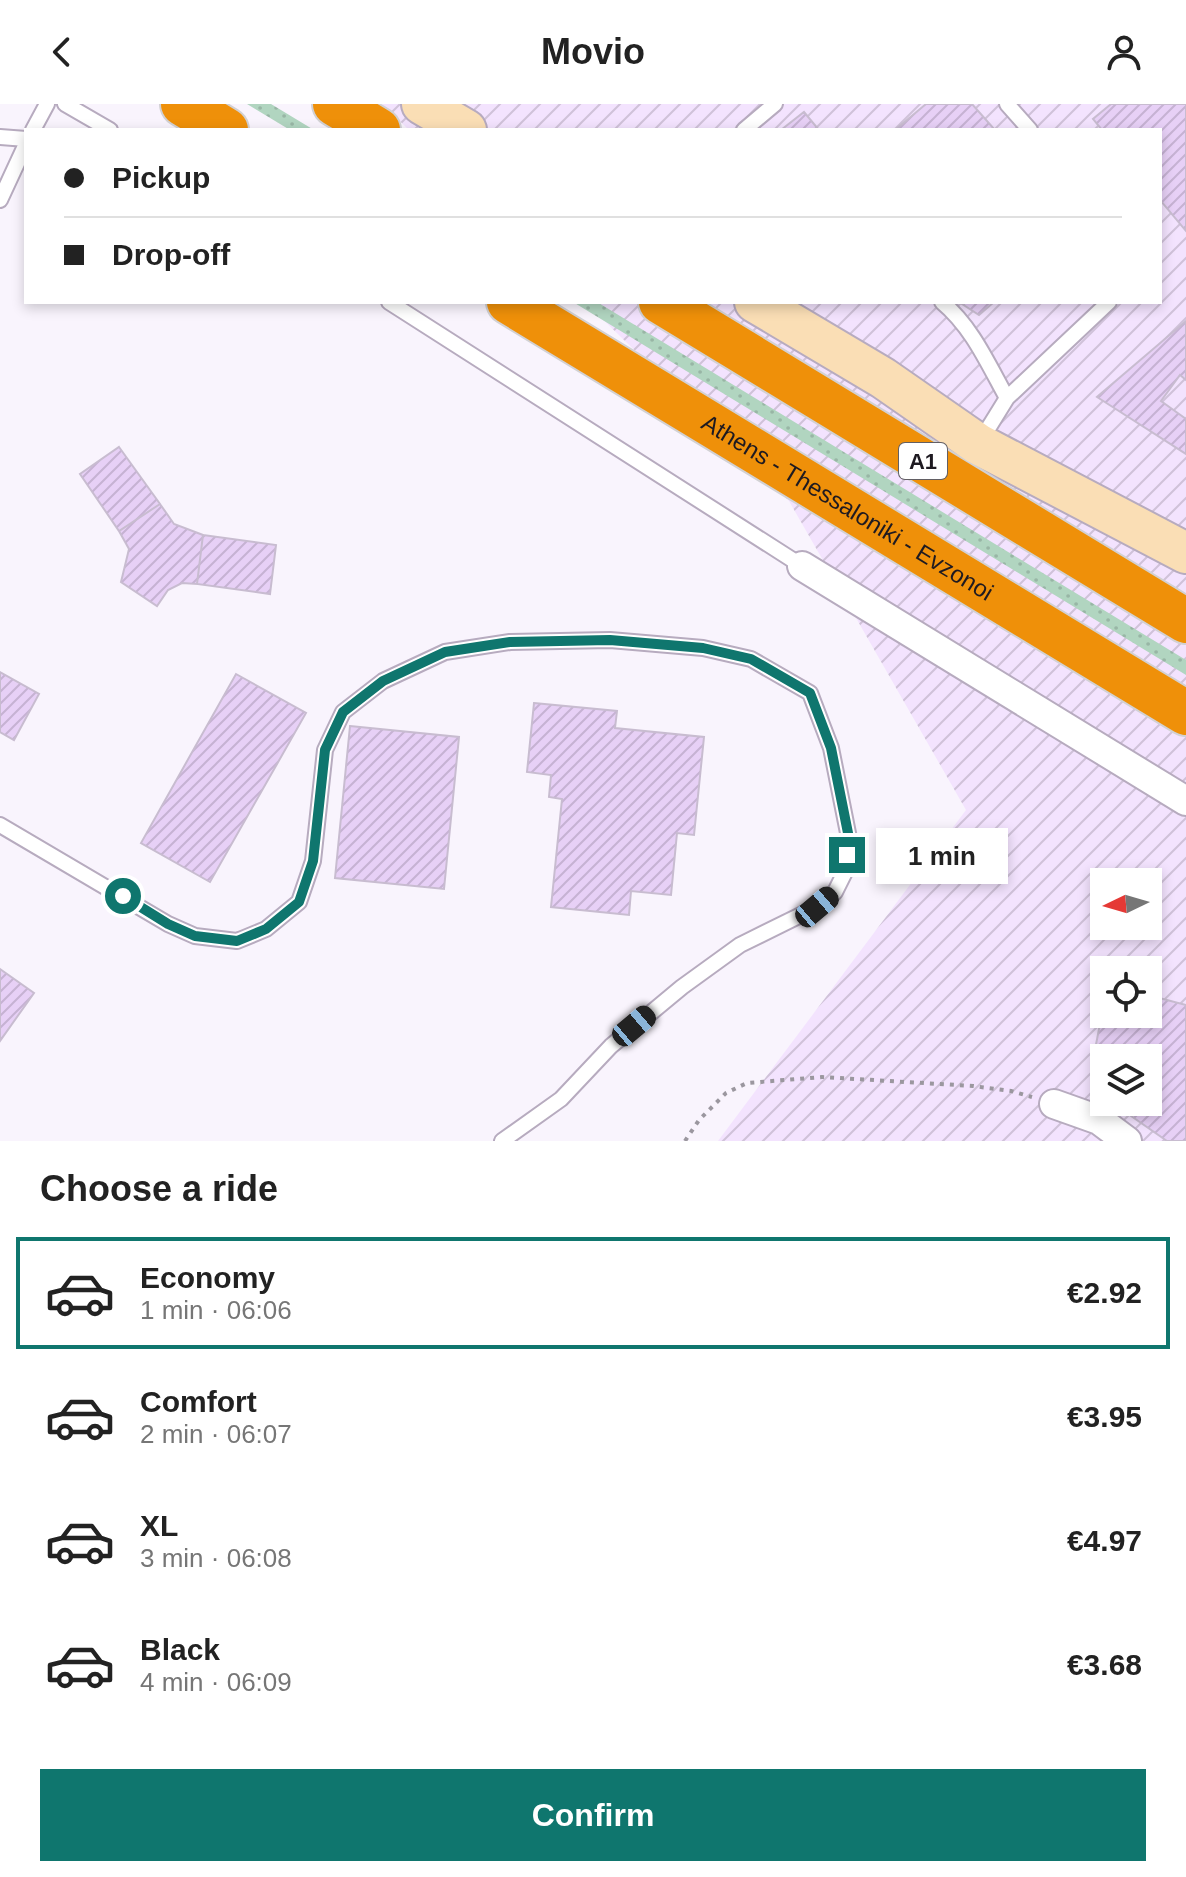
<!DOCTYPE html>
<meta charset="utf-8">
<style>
body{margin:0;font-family:Helvetica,sans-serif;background:#f6f6f6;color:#222;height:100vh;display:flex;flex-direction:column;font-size:30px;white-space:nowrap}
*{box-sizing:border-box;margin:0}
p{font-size:26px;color:#767676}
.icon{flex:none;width:44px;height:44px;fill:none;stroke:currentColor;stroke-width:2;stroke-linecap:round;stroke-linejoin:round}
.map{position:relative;height:1037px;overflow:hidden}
.drawer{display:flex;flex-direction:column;background:#fff;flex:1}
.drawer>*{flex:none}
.hud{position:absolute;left:24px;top:24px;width:1138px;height:176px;border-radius:0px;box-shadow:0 4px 12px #0003;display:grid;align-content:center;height:176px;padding:0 40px;background:#fff}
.needle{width:52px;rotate:265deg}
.buttons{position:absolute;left:1090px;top:764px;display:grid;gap:16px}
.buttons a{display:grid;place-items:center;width:72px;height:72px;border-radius:0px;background:#fff;box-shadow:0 4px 12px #0003;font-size:40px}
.end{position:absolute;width:36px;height:36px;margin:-18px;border:10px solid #0f766e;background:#fff;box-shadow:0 0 0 4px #fff}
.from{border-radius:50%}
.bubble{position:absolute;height:56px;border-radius:0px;background:#fff;box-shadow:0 4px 12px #0003;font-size:26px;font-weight:700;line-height:56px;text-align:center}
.car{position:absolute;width:24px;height:48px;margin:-24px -12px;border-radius:10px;box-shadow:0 0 6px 2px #0007;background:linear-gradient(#222 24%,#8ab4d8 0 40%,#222 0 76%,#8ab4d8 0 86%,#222 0)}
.hud b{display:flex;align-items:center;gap:28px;height:76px;font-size:30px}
.hud b+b{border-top:2px solid #e0e0e0}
.hud i{width:20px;height:20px;background:#222}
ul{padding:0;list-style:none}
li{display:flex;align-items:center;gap:24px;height:112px;margin:0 16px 12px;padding:0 24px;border:4px solid transparent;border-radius:0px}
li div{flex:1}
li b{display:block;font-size:30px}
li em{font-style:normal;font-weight:700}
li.current{border-color:#0f766e}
li>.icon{width:72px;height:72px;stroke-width:1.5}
h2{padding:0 40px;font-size:36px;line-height:96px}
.button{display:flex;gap:16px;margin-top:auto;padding:16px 40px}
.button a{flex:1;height:92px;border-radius:0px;background:#0f766e;color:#fff;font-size:32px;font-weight:700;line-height:92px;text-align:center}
header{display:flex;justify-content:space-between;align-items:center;height:104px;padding:0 40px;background:#fff;font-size:36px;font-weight:700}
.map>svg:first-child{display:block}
.industrial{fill:url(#industrial-furrows);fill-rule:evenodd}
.green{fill:url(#green-dots)}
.building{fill:url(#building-hatch);stroke:#c8bcd0;stroke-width:2}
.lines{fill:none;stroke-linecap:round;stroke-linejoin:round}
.service-casing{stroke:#b7abbf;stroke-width:18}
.minor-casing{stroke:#b7abbf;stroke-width:32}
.secondary-casing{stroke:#b7abbf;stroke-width:44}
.motorway-casing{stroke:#d2d1d3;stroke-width:48}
.path{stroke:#9b979f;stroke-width:4;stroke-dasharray:4 6;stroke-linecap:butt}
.service{stroke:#fff;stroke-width:14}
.minor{stroke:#fff;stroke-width:28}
.secondary{stroke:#fadeb5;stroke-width:40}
.motorway{stroke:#ef9009;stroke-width:44}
.route{stroke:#0f766e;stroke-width:10}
.labels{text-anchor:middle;stroke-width:6;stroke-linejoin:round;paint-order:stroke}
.shield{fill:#fff;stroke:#625f64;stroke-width:2}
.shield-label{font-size:22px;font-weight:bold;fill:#1e1a21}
.street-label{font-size:24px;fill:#1e1a21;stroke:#fff}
</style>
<header><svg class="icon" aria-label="back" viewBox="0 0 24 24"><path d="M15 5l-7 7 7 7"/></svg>Movio<svg class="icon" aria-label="person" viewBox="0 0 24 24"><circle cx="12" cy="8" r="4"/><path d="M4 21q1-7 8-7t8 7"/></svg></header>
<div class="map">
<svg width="1186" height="1037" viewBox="0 0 1186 1037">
<defs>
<pattern id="industrial-furrows" width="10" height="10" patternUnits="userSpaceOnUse" patternTransform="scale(2)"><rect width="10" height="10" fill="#f3e3fe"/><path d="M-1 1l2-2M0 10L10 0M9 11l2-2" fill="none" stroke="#d0c2d9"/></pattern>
<pattern id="green-dots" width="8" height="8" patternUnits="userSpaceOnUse" patternTransform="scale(2)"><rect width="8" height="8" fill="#b1d5c0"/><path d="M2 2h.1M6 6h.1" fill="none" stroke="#98b6a5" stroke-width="1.8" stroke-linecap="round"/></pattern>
<pattern id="building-hatch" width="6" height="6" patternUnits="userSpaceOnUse" patternTransform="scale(2)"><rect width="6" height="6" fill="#e7d0f6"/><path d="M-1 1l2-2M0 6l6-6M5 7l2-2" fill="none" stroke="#c6b2d3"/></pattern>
</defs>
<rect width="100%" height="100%" fill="#f9f4fd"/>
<path class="industrial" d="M382,0h804v1037h-468l248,-331 -177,-309 -204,-199h575v-172h-751zM1104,778h44v44h-44zM1104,866h44v44h-44zM1104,954h44v44h-44z"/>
<path class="green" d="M247,0h24l43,26h-24z
M573,198h24l589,358v15z"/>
<path class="building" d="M926,0h46l23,26h-100z
M1111,0h75v127l-26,-31v-70h-58l-9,-11z
M804,8l15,18h-38z
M959,198h35l-15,13z
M1186,217v59l-6,-5 -19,26 25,18v35l-89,-57z
M119,343l41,57 -41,27 -39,-57z
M160,400l14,20 29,11 -6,49 -15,-1 -14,7 -11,16 -36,-24 8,-33 -10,-18z
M203,431l73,10 -6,49 -73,-10z
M0,568l39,22 -25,46 -14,-8z
M236,570l70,39 -96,169 -69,-39z
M534,599l83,8 -2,17 89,9 -10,98 -17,-2 -6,62 -40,-4 -2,24 -78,-8 11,-108 -13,-2 2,-22 -24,-3z
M350,622l109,11 -15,152 -109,-11z
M0,865l34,24 -34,48z
M1148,891l38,10v136h-19l-56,-39h37v-44h-44v9l-11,-7 11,-57v11h44z"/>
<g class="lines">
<defs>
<path id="service" d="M65,0l45,26
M1007,0l23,26
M33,26l14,-26
M744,26l31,-26
M0,33l26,2
M0,96l26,-56
M389,198l413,264
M942,198c30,25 46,62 65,96l-26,42
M1007,294l102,-96
M0,721l168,99 27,12 42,5 29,-12 33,-27 14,-41 12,-111 18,-38 40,-31 62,-29 65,-10 100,-2 93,8 48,11 59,34 21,55 18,90 -4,34 -10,20 -18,15 -77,38 -58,42 -71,59 -50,53 -59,42"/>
<path id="minor" d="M802,462l384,235
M1054,1000l45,16 28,21"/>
<path id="secondary" d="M422,0l44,26
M755,198l128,76 95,66 208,109"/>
<g id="motorway">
<path d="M183,0l43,26"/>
<path d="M335,0l43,26"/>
<path id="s1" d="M509,198l677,411"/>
<path d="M661,198l525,319"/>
</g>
</defs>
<use href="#service" class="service-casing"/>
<use href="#minor" class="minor-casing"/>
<use href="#secondary" class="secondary-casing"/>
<use href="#motorway" class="motorway-casing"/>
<path class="path" d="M685,1037l14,-21 27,-27 21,-10 75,-6 151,9 38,5 21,6"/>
<use href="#service" class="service"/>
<use href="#minor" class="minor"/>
<use href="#secondary" class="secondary"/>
<use href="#motorway" class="motorway"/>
</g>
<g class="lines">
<path class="route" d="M123,792l45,28 27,12 42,5 29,-12 33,-27 14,-41 12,-111 18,-38 40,-31 62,-29 65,-10 100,-2 93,8 48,11 59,34 21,55 18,90 -2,17"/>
</g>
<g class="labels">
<rect class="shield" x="899" y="339" width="48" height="36" rx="6"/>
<g class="shield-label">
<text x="923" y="365">Α1</text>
</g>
<g class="street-label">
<text dy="8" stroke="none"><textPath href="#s1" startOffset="396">Athens - Thessaloniki - Evzonoi</textPath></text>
</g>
</g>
</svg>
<div class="buttons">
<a><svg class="needle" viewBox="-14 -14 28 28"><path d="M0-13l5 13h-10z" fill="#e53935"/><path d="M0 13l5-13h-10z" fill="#767676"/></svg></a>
<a><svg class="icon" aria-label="locate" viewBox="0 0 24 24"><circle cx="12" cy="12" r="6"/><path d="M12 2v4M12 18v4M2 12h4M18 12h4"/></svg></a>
<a><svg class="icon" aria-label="layers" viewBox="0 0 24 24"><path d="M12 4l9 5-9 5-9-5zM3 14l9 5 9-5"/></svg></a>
</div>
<i class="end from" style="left:123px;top:792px"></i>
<i class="end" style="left:847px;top:751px"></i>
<div class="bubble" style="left:876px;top:724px;width:132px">1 min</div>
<i class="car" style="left:817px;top:803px;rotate:50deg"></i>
<i class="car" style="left:634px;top:922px;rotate:50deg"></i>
<div class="hud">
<b><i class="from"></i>Pickup</b>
<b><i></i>Drop-off</b>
</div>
</div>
<section class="drawer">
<h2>Choose a ride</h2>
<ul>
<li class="current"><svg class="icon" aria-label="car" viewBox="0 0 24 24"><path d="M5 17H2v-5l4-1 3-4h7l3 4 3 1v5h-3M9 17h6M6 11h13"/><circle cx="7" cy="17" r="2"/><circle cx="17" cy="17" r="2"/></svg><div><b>Economy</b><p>1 min · 06:06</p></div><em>€2.92</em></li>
<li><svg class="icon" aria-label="car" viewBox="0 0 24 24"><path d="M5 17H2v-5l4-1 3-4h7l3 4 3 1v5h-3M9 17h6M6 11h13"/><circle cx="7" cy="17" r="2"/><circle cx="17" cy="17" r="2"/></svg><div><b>Comfort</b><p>2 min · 06:07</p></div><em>€3.95</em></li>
<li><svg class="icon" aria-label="car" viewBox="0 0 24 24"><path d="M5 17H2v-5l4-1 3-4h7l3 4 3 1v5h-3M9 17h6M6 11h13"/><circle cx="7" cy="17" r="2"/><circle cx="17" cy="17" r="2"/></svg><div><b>XL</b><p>3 min · 06:08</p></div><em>€4.97</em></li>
<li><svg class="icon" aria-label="car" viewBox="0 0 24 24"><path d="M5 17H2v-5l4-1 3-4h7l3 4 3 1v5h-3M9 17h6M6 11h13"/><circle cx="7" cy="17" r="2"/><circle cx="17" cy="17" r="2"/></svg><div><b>Black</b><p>4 min · 06:09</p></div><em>€3.68</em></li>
</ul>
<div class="button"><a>Confirm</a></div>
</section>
